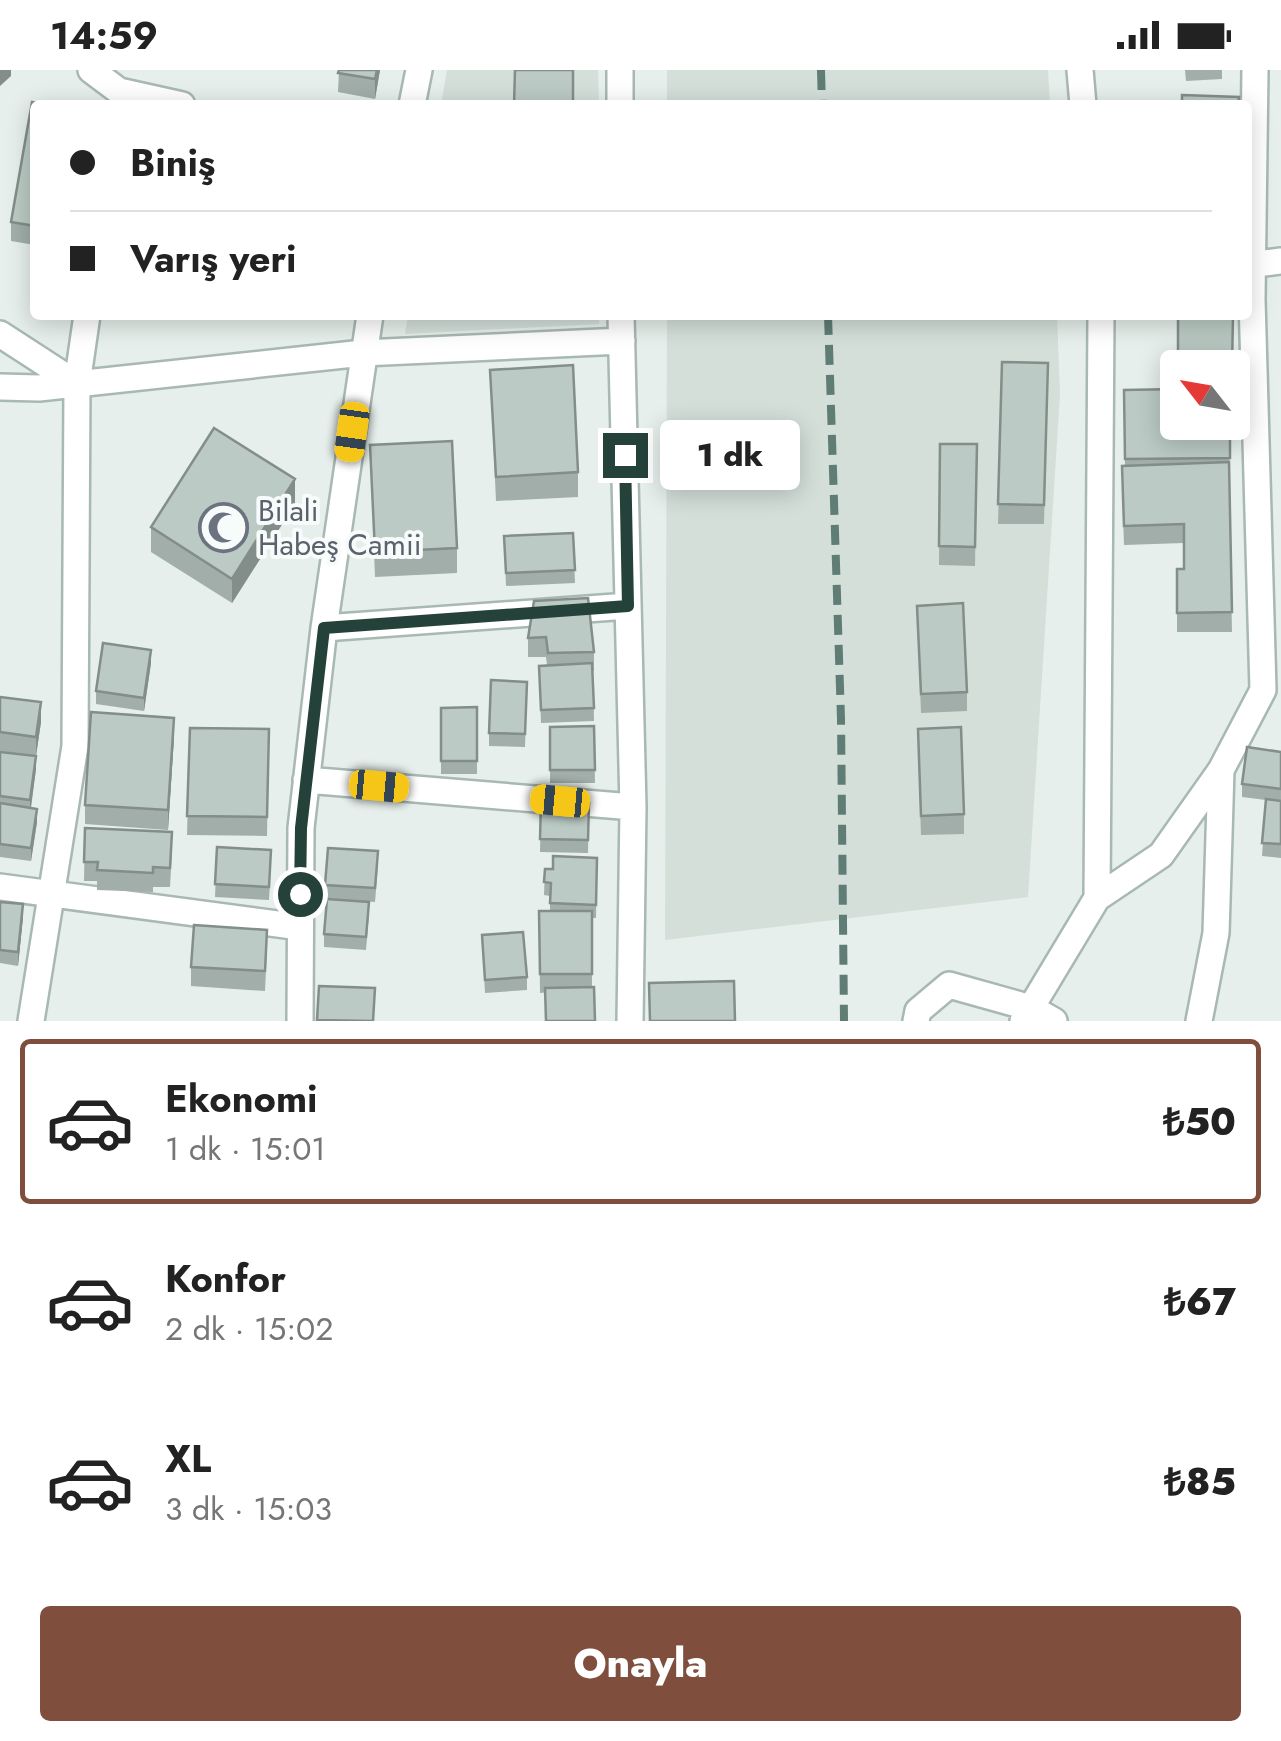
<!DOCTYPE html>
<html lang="tr">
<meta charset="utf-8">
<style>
body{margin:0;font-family:Jost,sans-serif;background:#f2f2f2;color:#222;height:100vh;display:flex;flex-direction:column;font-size:38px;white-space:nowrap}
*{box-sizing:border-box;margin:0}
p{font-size:32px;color:#767676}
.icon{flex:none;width:55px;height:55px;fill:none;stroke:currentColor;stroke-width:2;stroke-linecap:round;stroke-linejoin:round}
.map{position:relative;height:951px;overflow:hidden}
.details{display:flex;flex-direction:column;background:#fff;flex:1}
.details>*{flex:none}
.top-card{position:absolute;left:30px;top:30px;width:1222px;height:220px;border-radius:10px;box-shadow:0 5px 25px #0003;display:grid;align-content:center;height:220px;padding:0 40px;background:#fff}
.needle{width:65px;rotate:301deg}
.tools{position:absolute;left:1160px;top:280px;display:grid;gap:20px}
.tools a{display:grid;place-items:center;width:90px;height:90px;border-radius:10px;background:#fff;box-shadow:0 5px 25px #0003;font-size:50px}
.end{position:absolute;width:45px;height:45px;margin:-22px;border:12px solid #24423a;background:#fff;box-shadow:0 0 0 5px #fff}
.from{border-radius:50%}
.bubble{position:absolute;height:70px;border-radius:10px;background:#fff;box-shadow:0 5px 25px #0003;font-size:32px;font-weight:800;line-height:70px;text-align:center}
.car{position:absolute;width:30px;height:60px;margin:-30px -15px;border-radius:12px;box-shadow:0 0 8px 2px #0007;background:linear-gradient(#f5c518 24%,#345 0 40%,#f5c518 0 76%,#345 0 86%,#f5c518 0)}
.top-card b{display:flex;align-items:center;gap:35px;height:95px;font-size:38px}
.top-card b+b{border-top:2px solid #e0e0e0}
.top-card i{width:25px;height:25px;background:#222}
ul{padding:18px 0 0;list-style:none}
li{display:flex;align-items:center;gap:30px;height:165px;margin:0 20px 15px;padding:0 20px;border:5px solid transparent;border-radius:10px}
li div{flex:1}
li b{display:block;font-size:38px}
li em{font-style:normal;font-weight:800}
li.current{border-color:#804e3d}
li>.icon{width:90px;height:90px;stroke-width:1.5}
.button{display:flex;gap:20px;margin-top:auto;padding:20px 40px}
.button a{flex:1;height:115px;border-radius:10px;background:#804e3d;color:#fff;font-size:40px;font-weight:800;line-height:115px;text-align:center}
.status{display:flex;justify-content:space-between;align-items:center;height:70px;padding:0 50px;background:#fff;direction:ltr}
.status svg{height:28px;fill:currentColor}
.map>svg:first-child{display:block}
.built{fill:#d4dfda}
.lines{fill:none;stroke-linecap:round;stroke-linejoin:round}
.minor-casing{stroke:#a8b8b2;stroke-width:30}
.minor{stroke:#fff;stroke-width:25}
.rail{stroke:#5f7d75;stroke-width:8;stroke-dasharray:20 10;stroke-linecap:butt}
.wall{fill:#a1aea9}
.shaded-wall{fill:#838d89}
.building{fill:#bbcac4;stroke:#838d89;stroke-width:2.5}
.route{stroke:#24423a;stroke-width:12}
.labels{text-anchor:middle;stroke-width:8;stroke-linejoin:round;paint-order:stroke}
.worship-label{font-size:30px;fill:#5b616d;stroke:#f7fbf9;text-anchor:start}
</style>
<div class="status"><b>14:59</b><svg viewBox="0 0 49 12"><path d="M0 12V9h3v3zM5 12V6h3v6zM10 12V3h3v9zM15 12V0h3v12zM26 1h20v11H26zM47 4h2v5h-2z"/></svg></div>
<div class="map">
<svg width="1281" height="951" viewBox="0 0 1281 951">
<rect width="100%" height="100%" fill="#e6efeb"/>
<path class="built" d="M447,0h151l1,35h-158z
M667,0h381l2,35h-383z
M408,245h192l-1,9 -194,10z
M667,245h390l3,79 -32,503 -363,43z"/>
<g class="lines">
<defs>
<path id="minor" d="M91,0l28,21 63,14
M620,0v35
M1080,0l3,35
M412,35l7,-35
M1248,195l33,-4
M621,245l12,492 -3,214
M0,264l77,50
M0,317l39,1 324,-35 259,-12
M324,558l304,-22
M306,710l327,27
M0,817l300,40
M1097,828l4,-583
M31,951l44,-275 2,-362 10,-69
M300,951l1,-193 23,-200 46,-313
M916,951l2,-10 31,-26 82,23 23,13
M1023,951l74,-123 64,-43 60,-85 42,-80 -11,-391 3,-229
M1199,951l17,-88 5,-163"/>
</defs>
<use href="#minor" class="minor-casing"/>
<use href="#minor" class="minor"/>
<path class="rail" d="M821,0l1,35
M828,245l13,404 3,302"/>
</g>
<path class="wall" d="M339,0h41l-5,29 -37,-7z
M1185,0h37v9l-36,2z
M35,35v140l-24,-4v-19z
M433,245h92v5l-92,-2z
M1002,292l46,1 -4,161h-46z
M490,300l88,102v25l-82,4z
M1124,320l106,32 -1,56 3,154h-55v-63h7v-26l-60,2 -2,-60 3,-19z
M940,374h37l-2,122 -36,-1z
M370,375l87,103v25l-82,4z
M295,434l-63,99 -81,-51v-25z
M573,463l2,50 -69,3 -2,-50z
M534,531l60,51v19h-1l1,50 -53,2 -2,-57 8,-1 -1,-8h-18v-19z
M917,536l50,86v19l-46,2z
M151,593l-7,48 -48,-7v-13z
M527,612l-2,65 -36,-1v-13z
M0,627l41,25 -5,34 -36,-5z
M477,637v67h-36v-66z
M594,656l1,57h-45v-56z
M190,658l79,1 -2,107 -80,-1z
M174,667l-6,93 -83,-6v-19z
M918,678l46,66v20l-43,1z
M0,682l36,17 -5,39 6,14 -6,39 -31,-4z
M1281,682v106l-19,-2 4,-56 -24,-3v-13z
M541,731l48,2 -1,50 -48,-1z
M85,758l87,23 -2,36h-17v5l-56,-2v-9h-13z
M217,777l54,16 -2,37 -54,-3z
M597,788l-1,60h-4v69l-52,6 -1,-82h11v-15l-6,-1 1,-26h8z
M378,795l-3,37 -50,-4v-13z
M0,832l23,15 -5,49 -18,-3z
M369,845l-3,35 -42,-3v-13z
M482,865l45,42v13l-42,3z
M267,879l-2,42 -74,-5v-19z"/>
<path class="shaded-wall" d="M0,0h11v6l-11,10z
M377,0h3l-5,29v-20z
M295,409v25l-63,99v-24z
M151,580v13l-7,48v-13z
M41,632v20l-5,34v-19z
M174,648v19l-6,93v-20z
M36,686v13l-6,44v-13z
M37,739v13l-6,39v-13z
M23,834v13l-5,49v-14z"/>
<path class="building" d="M339,0h38l-2,9 -37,-6z
M515,0h58v35h-59z
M1182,25l57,2 -1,8h-56z
M32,32l16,3h-13v121l-24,-4z
M1178,245h55l-1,53h-54z
M1002,292l46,1 -4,142 -46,-1z
M573,295l5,107 -82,5 -6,-107z
M1178,319v33h52v36l-105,1 -1,-69z
M214,358l81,51 -63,100 -81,-52z
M452,371l5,107 -82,4 -5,-107z
M940,374h37l-2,103 -36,-1z
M1229,392l3,150 -55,1v-44h7v-45l-60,2 -2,-60z
M573,463l2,37 -69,3 -2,-37z
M588,528l6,54 -46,1 -2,-16 -18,1 6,-37z
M963,533l4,89 -46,2 -4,-88z
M103,573l48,7 -7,48 -48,-7z
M592,593l2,45 -53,2 -2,-44z
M491,610l36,2 -2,52 -36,-1z
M0,627l41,5 -5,35 -36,-5z
M477,637v54h-36v-53z
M91,642l83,6 -6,92 -83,-5z
M594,656l1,44h-45v-43z
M961,657l3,87 -43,2 -3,-87z
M190,658l79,1 -2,88 -80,-1z
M1247,677l34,5v37l-39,-5z
M0,682l36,4 -6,44 -30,-4z
M1266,729l15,2v43l-19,-1z
M541,731l48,2 -1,37 -48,-1z
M0,733l37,6 -6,39 -31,-4z
M85,758l87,4 -2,36 -17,-1v6l-56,-3 1,-8h-14z
M217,777l54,3 -2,37 -54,-3z
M328,778l50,3 -3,37 -50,-3z
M553,786l44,2 -1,47 -46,-2 1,-20 -7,-1 1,-13h8z
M327,829l42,3 -3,35 -42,-3z
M0,832l23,2 -5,48 -18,-2z
M539,841h53v63h-52z
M194,855l73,5 -2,41 -74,-4z
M523,862l4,45 -42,3 -3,-45z
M734,911l1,40h-85l-1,-38z
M319,916l56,2 -2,33 -56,-1z
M594,917l1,34h-49l-1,-33z"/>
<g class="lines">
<path class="route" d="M300,824l1,-66 23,-200 304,-22 -3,-151"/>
</g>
<defs>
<symbol id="mosque-ring" viewBox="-11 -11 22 22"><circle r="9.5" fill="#f7fbf9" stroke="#6b7280" stroke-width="1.5"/><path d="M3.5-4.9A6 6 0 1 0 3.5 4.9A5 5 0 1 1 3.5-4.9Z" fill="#6b7280"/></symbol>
</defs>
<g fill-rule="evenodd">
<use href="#mosque-ring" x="196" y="430" width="55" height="55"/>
</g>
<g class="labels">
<g class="worship-label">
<text x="258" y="451">Bilali<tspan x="258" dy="34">Habeş Camii</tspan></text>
</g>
</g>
</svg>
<div class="tools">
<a><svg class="needle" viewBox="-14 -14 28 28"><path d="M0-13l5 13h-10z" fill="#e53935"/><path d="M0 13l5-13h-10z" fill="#767676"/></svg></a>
</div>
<i class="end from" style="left:300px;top:824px"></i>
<i class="end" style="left:625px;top:385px"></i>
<div class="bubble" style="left:660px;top:350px;width:140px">1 dk</div>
<i class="car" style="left:352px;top:362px;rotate:188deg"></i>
<i class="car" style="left:379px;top:716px;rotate:95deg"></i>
<i class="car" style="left:560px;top:731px;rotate:275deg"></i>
<div class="top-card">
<b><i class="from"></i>Biniş</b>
<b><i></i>Varış yeri</b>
</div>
</div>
<section class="details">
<ul>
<li class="current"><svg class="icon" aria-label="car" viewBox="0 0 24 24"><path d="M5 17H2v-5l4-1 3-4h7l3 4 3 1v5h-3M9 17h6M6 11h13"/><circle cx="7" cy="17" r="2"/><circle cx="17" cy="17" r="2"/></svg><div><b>Ekonomi</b><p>1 dk · 15:01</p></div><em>₺50</em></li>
<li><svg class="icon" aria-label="car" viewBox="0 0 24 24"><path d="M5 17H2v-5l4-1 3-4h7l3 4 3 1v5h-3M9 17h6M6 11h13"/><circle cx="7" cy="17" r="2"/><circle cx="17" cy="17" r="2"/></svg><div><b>Konfor</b><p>2 dk · 15:02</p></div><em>₺67</em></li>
<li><svg class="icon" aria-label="car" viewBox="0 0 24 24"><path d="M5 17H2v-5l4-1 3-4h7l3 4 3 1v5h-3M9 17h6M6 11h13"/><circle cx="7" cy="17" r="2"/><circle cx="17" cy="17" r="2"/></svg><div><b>XL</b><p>3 dk · 15:03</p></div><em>₺85</em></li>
</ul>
<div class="button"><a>Onayla</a></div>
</section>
